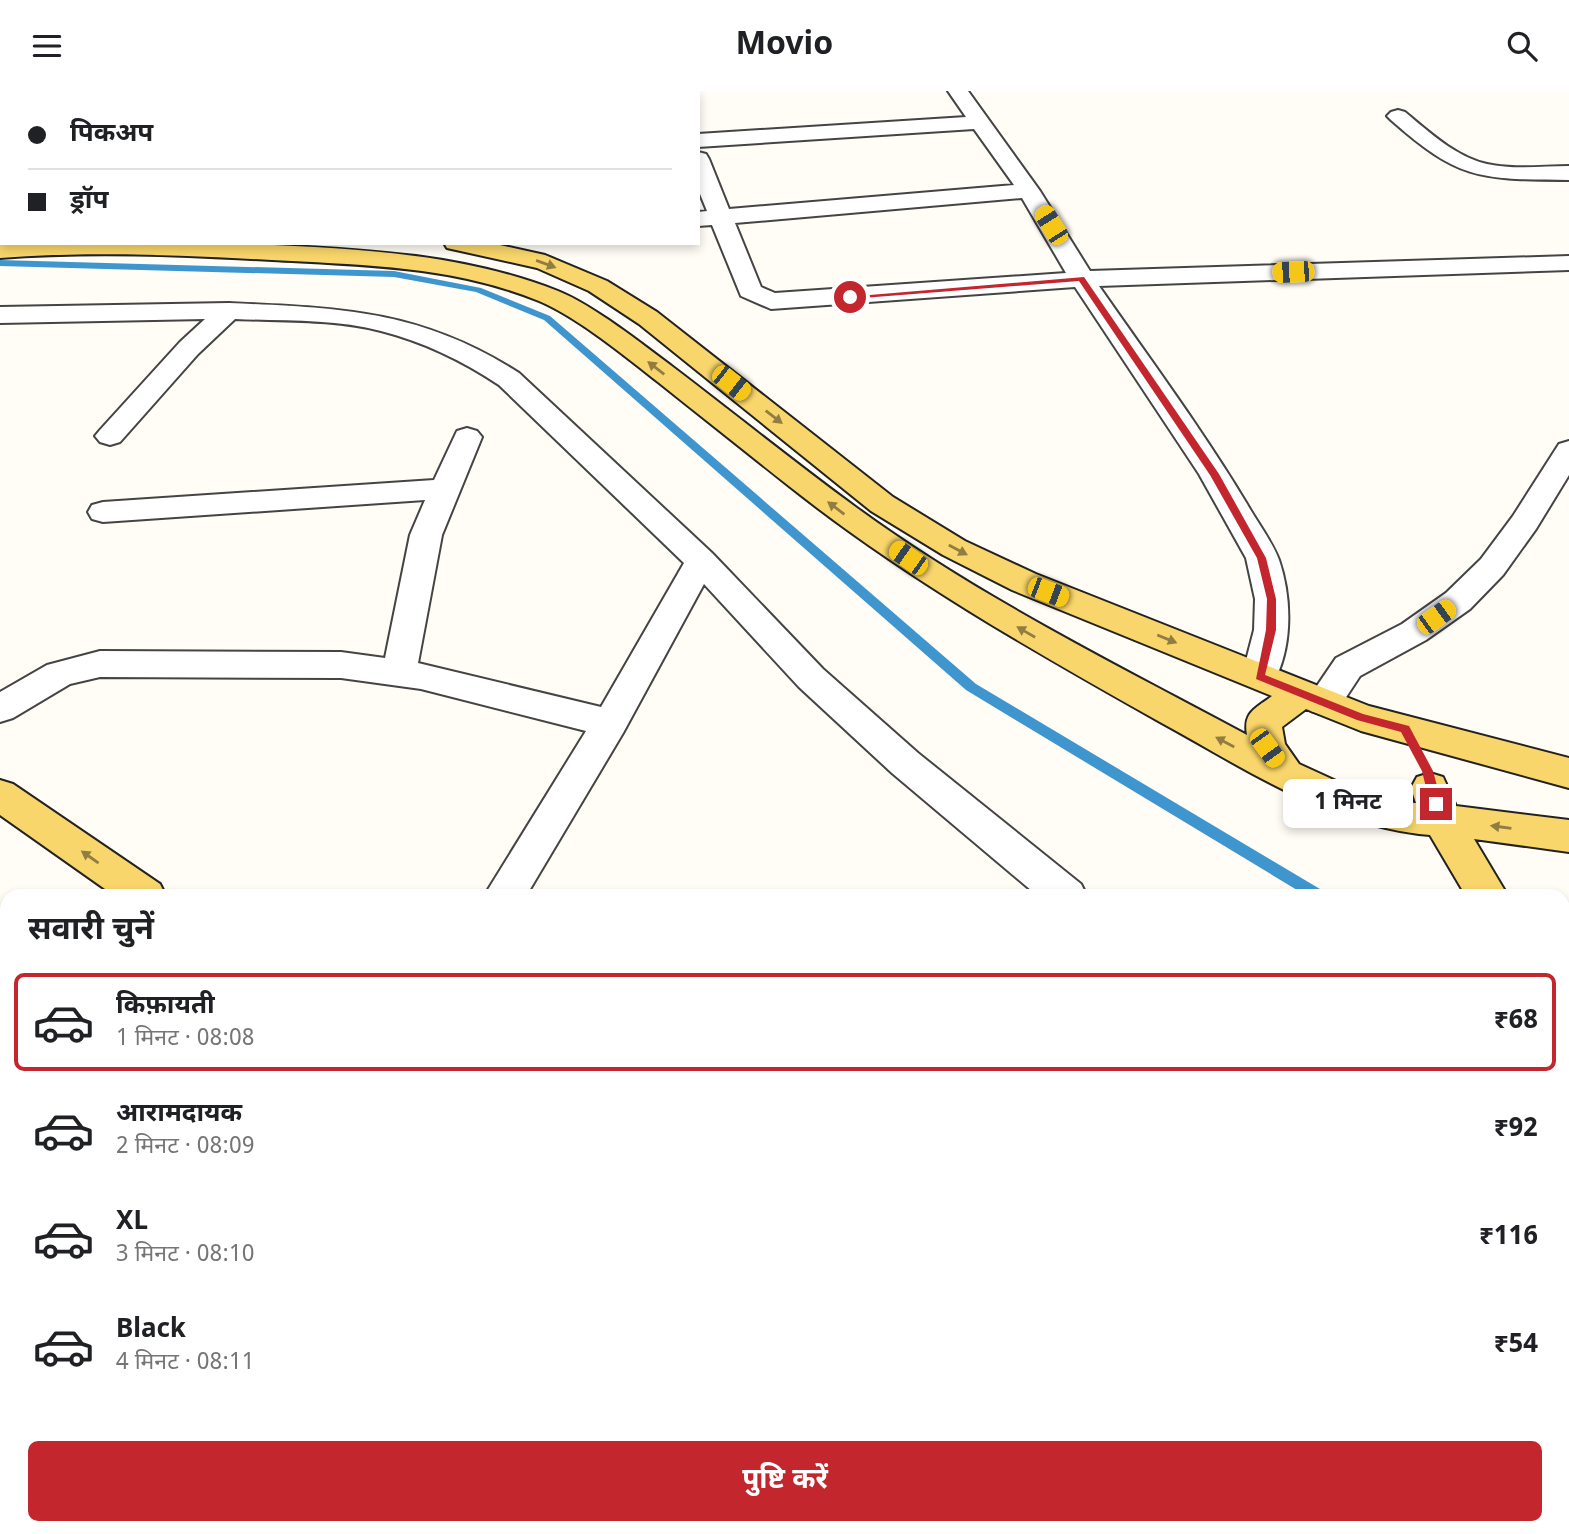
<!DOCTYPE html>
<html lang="hi">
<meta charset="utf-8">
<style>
body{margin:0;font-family:Georgia,"Noto Sans Devanagari",serif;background:#f2f2f2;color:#202124;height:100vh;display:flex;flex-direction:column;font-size:26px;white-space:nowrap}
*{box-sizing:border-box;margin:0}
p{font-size:23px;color:#757577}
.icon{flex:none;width:38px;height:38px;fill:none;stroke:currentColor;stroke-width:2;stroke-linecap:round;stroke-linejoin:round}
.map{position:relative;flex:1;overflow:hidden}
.sheet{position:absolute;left:0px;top:798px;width:1570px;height:646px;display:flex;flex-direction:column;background:#fff;border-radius:21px 21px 0 0;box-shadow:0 4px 10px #0003}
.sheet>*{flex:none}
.guide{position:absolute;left:0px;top:0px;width:700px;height:154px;box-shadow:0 4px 10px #0003;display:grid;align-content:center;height:154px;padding:0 28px;background:#fff}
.end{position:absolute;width:32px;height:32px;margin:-16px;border:9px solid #c4262e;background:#fff;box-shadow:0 0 0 4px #fff}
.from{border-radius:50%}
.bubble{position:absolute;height:49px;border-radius:10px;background:#fff;box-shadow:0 4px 10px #0003;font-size:23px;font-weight:700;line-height:49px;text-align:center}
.car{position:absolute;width:21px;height:42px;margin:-21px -10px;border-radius:9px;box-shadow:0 0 5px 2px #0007;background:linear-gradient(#f5c518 24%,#345 0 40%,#f5c518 0 76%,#345 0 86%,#f5c518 0)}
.guide b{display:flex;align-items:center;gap:24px;height:66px;font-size:26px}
.guide b+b{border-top:2px solid #e0e0e0}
.guide i{width:18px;height:18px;background:#202124}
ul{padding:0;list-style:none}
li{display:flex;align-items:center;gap:21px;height:98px;margin:0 14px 10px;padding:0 14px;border:4px solid transparent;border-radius:10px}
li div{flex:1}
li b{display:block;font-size:26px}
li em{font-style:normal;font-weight:700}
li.selected{border-color:#c4262e}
li>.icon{width:63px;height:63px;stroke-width:1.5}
h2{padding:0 28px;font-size:32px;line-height:84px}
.cta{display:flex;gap:14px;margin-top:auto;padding:14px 28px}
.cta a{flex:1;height:80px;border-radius:10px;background:#c4262e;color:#fff;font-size:28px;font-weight:700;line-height:80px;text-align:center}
header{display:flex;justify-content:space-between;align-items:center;height:91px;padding:0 28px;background:#fff;font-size:32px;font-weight:700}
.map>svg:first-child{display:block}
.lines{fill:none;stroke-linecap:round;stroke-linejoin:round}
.stream{fill:#3f96cf;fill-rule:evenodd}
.minor-casing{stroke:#444;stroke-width:4}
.major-casing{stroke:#222;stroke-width:4}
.minor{fill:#fff;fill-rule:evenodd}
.major{fill:#f9d66b;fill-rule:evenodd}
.oneway{fill:#917d42}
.route{fill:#c4262e}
</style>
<header><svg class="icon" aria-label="menu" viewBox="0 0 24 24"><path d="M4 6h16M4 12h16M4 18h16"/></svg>Movio<svg class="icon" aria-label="search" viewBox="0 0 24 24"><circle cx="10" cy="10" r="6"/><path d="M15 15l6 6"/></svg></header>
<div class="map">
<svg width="1569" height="1443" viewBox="0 0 1569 1443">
<rect width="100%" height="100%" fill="#fffdf5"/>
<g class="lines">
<path class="stream" d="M0,169l394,11 87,17 69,28 426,368 349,208 2,4h-20l-341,-206 -422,-370 -68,-28 -82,-15 -394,-11z
M1563,956l6,2v19l-6,-3z"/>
<defs>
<path id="minor" d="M176,0h20v2h-20z
M538,0h20l1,2h-20z
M652,0h20l1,2h-20z
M948,0h20l72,100 50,80 479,-15v14l-470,16c50,72 103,143 148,218 10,18 25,37 32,56 13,38 14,89 -7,125l-12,4 -12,-4 -6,-9 12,-46 1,-31 -9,-41 -47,-84 -124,-187 -304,22 -30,-13 -29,-71 -14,1v-14l9,-1 -9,-22v-37l8,2 3,5 20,50 285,-24 -40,-56 -276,18v-13l268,-17zM1022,107l44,75 -291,20 -14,-6 -26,-64z
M1398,19l7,2c24,20 51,45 82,52 27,6 55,2 82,2v14c-89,-1 -109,1 -178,-60l-4,-4 4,-4z
M229,212c112,5 192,7 290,70l193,180 111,116 95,84 163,131 6,12h-49l-146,-123 -93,-86 -95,-103 -81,149 -97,163h-42l102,-165 -165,-42 -80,-11 -241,-1 -30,7 -57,34 -13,4v-30l47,-27 53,-14 241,1 44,6 25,-123 15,-35 -322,22 -11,-3 -4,-7 4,-7 11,-3 331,-22 23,-49 10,-3 10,3 5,6 -40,98 -24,128 183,44 83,-144 -185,-178c-36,-24 -75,-43 -118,-54 -46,-12 -98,-10 -146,-12l-37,35 -78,88 -10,3 -10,-3 -5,-6 5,-6 80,-88 25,-23 -205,4v-16z
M1569,350v34l-33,54 -33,46 -33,34 -44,31 -66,36 -23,35 -13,4 -13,-4 -5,-9 30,-44 66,-34 44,-31 35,-34 32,-43 46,-72z
M1563,858l6,3v40l-6,-3z"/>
<path id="major" d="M233,152c110,6 221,7 325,48 35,14 84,53 115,76 62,47 122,96 184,141 122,89 258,156 390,227 -4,-23 8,-26 25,-39l-260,-106 -69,-35 -72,-44 -232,-187 -50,-33 -52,-23 -90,-20 -3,-5h47l54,12 62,26 50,31 236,185 72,44 71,33 333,132 200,52v30l-208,-57 -55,-22 -24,18 3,17 14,20 61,28 35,10 21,1 -5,-15 6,-11 13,-4 13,4 13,29 113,14v32l-95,-13 34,57h-42l-36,-61c-99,-8 -184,-66 -270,-113 -128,-72 -255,-144 -371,-236 -43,-34 -87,-69 -131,-104 -33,-26 -81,-65 -119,-81 -85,-35 -177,-36 -267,-41 -92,-5 -181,-9 -272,-2v-14l6,-1z
M0,689l13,4 147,100 6,12h-51l-115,-81z
M7,1244v56l-7,3v-56z
M1563,1285l6,3v56l-6,-3z
M7,1339v59l-7,2v-58z"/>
</defs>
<use href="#minor" class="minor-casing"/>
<use href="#major" class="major-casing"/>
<use href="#minor" class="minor"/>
<use href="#major" class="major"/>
</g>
<defs><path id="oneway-solid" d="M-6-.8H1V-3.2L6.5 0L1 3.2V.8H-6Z" transform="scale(1.75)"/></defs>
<g class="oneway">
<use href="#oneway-solid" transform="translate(546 173) rotate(20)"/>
<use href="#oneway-solid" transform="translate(656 277) rotate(-142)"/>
<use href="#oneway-solid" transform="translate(774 326) rotate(38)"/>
<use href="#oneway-solid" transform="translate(836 417) rotate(-143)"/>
<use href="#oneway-solid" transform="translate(958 459) rotate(28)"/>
<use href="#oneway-solid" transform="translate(1026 541) rotate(-150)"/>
<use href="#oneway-solid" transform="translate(1167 548) rotate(22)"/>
<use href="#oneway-solid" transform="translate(1225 651) rotate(-152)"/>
<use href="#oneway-solid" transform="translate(1501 736) rotate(-172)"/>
<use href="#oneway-solid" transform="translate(90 766) rotate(-145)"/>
</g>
<path class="route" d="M1084,186l135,197 47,84 10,41v31l-11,45 98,39 46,12 24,45 9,33 -2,4h-8l-2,-4 -8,-33 -21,-39 -44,-12 -101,-41 10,-49 1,-31 -10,-41 -47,-83 -131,-194 -229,18 -4,-2z"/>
</svg>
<i class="end from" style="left:850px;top:206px"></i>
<i class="end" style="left:1436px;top:713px"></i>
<div class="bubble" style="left:1283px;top:688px;width:130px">1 मिनट</div>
<i class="car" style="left:1051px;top:134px;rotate:328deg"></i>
<i class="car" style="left:1293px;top:181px;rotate:268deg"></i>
<i class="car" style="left:731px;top:292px;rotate:128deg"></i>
<i class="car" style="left:908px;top:467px;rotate:305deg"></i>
<i class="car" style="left:1048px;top:501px;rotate:111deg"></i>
<i class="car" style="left:1436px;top:526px;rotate:54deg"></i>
<i class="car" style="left:1267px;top:657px;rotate:144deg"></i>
<div class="guide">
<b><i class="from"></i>पिकअप</b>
<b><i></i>ड्रॉप</b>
</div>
<section class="sheet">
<h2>सवारी चुनें</h2>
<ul>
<li class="selected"><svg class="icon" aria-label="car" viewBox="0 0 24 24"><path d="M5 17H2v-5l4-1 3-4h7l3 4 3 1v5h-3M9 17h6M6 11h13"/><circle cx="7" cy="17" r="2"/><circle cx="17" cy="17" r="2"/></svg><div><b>किफ़ायती</b><p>1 मिनट · 08:08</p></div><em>₹68</em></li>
<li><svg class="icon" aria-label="car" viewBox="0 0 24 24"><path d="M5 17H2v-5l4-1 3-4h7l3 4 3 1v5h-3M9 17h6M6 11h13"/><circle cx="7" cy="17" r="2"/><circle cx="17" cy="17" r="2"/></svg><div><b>आरामदायक</b><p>2 मिनट · 08:09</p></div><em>₹92</em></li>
<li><svg class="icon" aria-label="car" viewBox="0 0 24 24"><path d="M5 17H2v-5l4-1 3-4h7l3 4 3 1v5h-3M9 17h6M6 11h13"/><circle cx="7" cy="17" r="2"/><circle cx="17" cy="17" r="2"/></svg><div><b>XL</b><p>3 मिनट · 08:10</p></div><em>₹116</em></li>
<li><svg class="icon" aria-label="car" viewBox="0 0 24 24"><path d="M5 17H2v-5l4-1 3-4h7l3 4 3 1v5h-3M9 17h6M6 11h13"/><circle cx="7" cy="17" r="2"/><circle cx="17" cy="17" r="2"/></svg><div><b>Black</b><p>4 मिनट · 08:11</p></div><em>₹54</em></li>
</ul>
<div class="cta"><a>पुष्टि करें</a></div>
</section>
</div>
